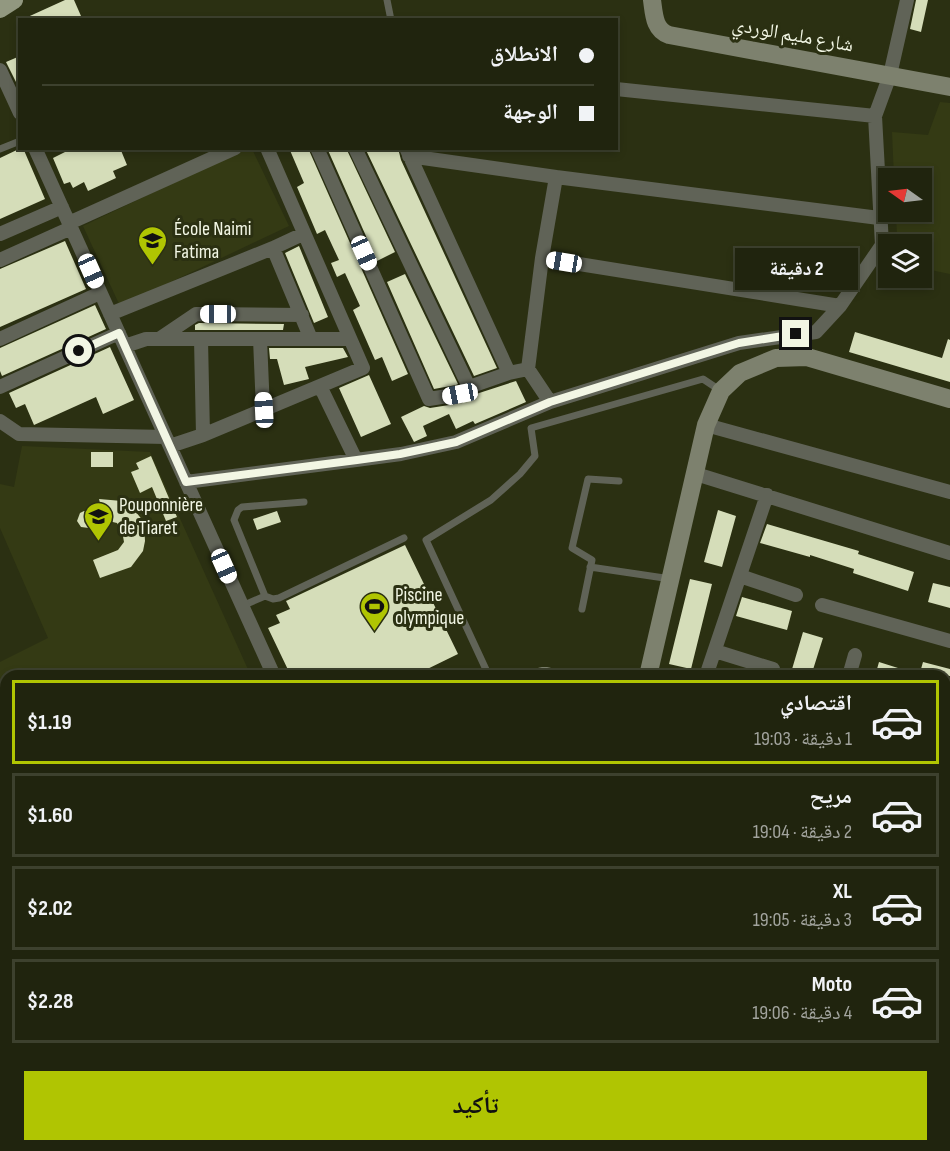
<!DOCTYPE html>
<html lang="ar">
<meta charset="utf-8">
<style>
body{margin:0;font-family:"Sofia Sans Condensed","Noto Naskh Arabic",sans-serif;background:#2d301c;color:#f1f3f6;direction:rtl;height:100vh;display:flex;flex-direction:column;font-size:22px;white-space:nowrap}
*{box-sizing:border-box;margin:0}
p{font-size:20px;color:#a2a49e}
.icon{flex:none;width:33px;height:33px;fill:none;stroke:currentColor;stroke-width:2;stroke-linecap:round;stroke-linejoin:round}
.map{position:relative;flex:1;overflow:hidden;direction:ltr}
.details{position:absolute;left:0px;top:670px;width:951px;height:482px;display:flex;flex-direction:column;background:#20240e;border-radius:18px 18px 0 0;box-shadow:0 3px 9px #0003,0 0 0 2px #3d412e;direction:rtl}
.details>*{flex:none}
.top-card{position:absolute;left:18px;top:18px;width:600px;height:132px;border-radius:0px;box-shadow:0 3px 9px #0003,0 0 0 2px #3d412e;direction:rtl;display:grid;align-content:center;height:132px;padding:0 24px;background:#20240e}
.needle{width:39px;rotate:284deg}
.fabs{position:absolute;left:878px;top:168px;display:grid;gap:12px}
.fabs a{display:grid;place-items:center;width:54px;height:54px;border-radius:0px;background:#20240e;box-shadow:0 3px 9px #0003,0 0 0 2px #3d412e;font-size:30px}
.end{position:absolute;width:27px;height:27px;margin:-14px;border:8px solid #f2f6e4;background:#111;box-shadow:0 0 0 3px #111}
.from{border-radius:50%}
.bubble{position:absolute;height:42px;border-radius:0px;background:#20240e;box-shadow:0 3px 9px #0003,0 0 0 2px #3d412e;font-size:20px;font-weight:700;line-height:42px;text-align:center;direction:rtl}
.car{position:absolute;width:18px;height:36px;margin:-18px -9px;border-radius:8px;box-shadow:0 0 4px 2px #0007;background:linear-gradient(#fff 24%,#345 0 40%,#fff 0 76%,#345 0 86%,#fff 0)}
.top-card b{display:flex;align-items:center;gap:21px;height:57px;font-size:22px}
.top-card b+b{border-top:2px solid #3d412e}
.top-card i{width:15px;height:15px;background:#f1f3f6}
ul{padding:10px 0 0;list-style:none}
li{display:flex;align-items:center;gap:18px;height:84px;margin:0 12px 9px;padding:0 12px;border:3px solid #3d412e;border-radius:0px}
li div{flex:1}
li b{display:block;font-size:22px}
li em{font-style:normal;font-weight:700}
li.current{border-color:#b0c502}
li>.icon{width:54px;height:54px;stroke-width:1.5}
.button{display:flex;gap:12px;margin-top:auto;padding:12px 24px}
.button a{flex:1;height:69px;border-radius:0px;background:#b0c502;color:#111;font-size:24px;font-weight:700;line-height:69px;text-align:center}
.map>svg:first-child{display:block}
.built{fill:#343a14}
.building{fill:#d5ddb9}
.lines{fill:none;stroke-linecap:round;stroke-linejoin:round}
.lane{stroke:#606357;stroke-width:7}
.street{stroke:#606357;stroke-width:14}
.secondary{stroke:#7d816e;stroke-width:18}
.primary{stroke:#929880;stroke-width:18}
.route{stroke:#f2f6e4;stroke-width:8}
.labels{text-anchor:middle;stroke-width:6;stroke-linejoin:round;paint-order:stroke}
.street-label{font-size:20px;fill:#f2f6e4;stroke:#2b3012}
.poi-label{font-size:20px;fill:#f2f6e4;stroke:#2b3012;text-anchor:start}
</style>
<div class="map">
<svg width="950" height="1151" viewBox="0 0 950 1151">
<rect width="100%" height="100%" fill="#2b3012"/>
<path class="built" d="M940,102l10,1v171l-29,-6v-24h-27l3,-7 -1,-25h25v-34h-27l-2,-46 36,3z
M246,148l6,1 37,77 -169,80 -37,-80z
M22,446l128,6 101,224h-245v218l-6,2v-234l48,-24 -48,-110v-44l14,3z
M950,1027v124h-173l1,-5h167v-103z
M524,1146h136l16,5h-153z"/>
<path class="building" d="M65,0h9l7,16 -8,4h-52z
M916,0h12l-7,32 -11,-3z
M20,56v34l-14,-28z
M21,148h2l22,51 -45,20v-61z
M73,148h16l1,4 8,-4h22l7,17 -14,6 3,7 -28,13 -4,-9 -11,6 -3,-6 -6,2 -11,-26z
M289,148h19l100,226 -16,7 -10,-24 -7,3 -22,-50 7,-4 -15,-33 -8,4 -6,-14 8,-3 -14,-30 -8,4 -20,-47 7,-4z
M327,148h19l49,104 -18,9z
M365,148h33l3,12 96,208 -23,8z
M65,241l21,48 -86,38v-58z
M299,246l29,71 -14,6 -29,-70z
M405,274l53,110 -2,1 -22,4 -47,-107z
M95,305l11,24 -104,47 -2,-5v-23z
M199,323l85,1 -1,6h-88v-5z
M855,332l87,26 6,-19 2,1v42l-101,-30z
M110,347l24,53 -31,14 -7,-17 -62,28 -9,-21 -9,4 -7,-15z
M269,348h74l5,9 -43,10 4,12 -25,6 -7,-26h-7z
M369,375l22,49 -30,13 -22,-49z
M516,381l10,21 -51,22 -2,-3 -17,8 -7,-15 -26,12 4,10 -13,6 -13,-25 23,-11 6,2 32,-5 11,-8z
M91,452h22v15h-22z
M151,456l26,61 -11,4 -14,-34 -12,6 -9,-21 8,-3 -3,-6z
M99,499l23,2 9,5 13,16 1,19 -2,10 -12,16 -31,11 -7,-18 25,-10 6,-8 -2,-11 -5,-8 -13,-3z
M718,510l18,6 -14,51 -18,-5z
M84,511l16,4 -11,13 -8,-1 -4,-6 3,-8z
M277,511l4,11 -24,8 -4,-11z
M767,524l92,27 -1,3 56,18 -6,19 -55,-18 1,-4 -44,-14v2l-50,-14z
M405,545l53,109 -45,22h-122l-23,-48 12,-5 -4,-8 14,-6 -4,-8z
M690,579l22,5 -21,85 -22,-5z
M933,583l17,4v21l-22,-6z
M742,597l50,14 -5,19 -51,-14z
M803,632l20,6 -12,38h-21z
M879,662l19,6 -2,8h-21z
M923,662l27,7v7h-31z"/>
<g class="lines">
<path class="lane" d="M387,0l4,20
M0,149l20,-8
M304,502l-62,5 -4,3 -4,10 31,76 8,3 6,-1 125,-60
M590,567l81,12
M242,606l23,-10
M582,609l10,-49 -20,-12 16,-69 31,2
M453,676l9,-4
M489,676l-63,-136 65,-40 29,-26 15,-18 -4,-28 172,-49 18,12
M401,1151l2,-5
M468,1151l2,-5"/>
<path class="street" d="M0,70l20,43
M616,89l259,27
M35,148l239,528
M317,148l112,251 31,-5 9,-7 40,-14
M355,148l114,239
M407,150l102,223 19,-4 22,33
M409,156l147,21 323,41
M69,223l166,-75
M0,234l62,-27
M303,234l-30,14 38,91
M542,258l298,48
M0,260l71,-32
M110,314l163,-66
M0,339l100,-46
M159,339l37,-25 106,1
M201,339l2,96
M260,339l3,71
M125,346l21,-7h204
M528,369l14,-111 14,-81
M320,386l36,74
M0,387l119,-54
M0,421l19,13 147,3
M706,425l244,67
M170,446l33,-11 160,-67 -96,-220
M696,474l254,79
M186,482l170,-22 45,-6 55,-12 94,-40 189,-59 77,-11 24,-26 42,-61 -7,-129 15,-41 17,-75
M740,576l56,19
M822,605l128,36
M715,651l58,18
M706,676l61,-181
M849,676l6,-21
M945,733l5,2
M945,958l5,1
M945,1003l5,-12
M270,1146l13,5
M335,1146v5"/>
<path class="secondary" d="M652,0c2,14 2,30 17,35l281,52
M542,676h5
M648,676l58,-251 15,-34 19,-18 36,-15 31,-1 143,42
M945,803l5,2
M0,913l6,-1
M0,1052l6,9
M58,1146l3,5
M504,1151l1,-5"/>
<path class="primary" d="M0,9l14,-9"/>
</g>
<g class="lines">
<path class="route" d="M79,351l40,-18 67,149 171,-22 43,-6 56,-12 94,-40 189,-59 57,-9"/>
</g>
<defs>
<symbol id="school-pin" viewBox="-11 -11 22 30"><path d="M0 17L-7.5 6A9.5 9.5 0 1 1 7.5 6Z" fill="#b0c502" stroke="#2b3012"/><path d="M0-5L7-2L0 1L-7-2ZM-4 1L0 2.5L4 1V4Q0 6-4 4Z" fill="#111"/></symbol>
<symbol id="stadium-pin" viewBox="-11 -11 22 30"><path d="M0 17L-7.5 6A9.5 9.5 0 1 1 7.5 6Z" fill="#b0c502" stroke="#2b3012"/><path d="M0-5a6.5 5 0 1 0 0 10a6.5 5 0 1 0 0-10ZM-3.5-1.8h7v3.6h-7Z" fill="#111"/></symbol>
</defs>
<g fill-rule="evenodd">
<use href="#school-pin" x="136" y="224" width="33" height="45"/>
<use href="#school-pin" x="82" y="500" width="33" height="45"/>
<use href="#stadium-pin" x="358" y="590" width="33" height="45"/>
</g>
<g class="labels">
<g class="street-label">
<text transform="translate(793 34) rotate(10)" y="7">شارع مليم الوردي</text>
</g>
<g class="poi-label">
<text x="174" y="235">École Naimi<tspan x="174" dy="23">Fatima</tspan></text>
<text x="119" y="511">Pouponnière<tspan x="119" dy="23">de Tiaret</tspan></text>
<text x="395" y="601">Piscine<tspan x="395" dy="23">olympique</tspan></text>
</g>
</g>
</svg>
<div class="fabs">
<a><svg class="needle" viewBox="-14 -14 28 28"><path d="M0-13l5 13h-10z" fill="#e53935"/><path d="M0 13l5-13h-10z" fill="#a2a49e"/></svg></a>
<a><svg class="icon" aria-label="layers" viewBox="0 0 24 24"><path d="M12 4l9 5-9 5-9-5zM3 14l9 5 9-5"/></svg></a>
</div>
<i class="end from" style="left:79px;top:351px"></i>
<i class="end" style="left:796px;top:334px"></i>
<div class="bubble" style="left:735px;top:248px;width:123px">2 دقيقة</div>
<i class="car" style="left:364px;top:253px;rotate:156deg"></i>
<i class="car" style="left:564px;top:262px;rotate:279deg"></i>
<i class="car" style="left:91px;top:271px;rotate:156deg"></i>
<i class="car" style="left:218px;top:314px;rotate:270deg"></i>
<i class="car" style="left:460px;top:394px;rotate:259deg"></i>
<i class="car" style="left:264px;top:410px;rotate:357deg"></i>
<i class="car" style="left:224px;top:566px;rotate:156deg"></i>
<div class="top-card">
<b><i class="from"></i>الانطلاق</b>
<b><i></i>الوجهة</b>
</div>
<section class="details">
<ul>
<li class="current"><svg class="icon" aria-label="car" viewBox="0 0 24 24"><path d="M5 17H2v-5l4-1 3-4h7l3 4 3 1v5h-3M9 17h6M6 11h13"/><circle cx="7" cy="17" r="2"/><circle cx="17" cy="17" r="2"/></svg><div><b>اقتصادي</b><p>1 دقيقة · 19:03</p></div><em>$1.19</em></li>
<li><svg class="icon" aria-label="car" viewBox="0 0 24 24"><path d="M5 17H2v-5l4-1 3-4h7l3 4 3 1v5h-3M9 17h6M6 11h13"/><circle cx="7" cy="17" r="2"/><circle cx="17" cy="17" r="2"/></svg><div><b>مريح</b><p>2 دقيقة · 19:04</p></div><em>$1.60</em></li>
<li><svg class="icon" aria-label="car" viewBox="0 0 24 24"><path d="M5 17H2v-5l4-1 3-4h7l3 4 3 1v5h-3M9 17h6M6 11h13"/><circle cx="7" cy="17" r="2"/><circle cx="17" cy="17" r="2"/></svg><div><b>XL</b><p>3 دقيقة · 19:05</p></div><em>$2.02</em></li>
<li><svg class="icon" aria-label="car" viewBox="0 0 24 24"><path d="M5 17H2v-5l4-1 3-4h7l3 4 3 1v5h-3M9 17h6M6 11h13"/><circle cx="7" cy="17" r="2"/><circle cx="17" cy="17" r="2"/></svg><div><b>Moto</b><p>4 دقيقة · 19:06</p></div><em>$2.28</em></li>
</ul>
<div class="button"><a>تأكيد</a></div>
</section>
</div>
